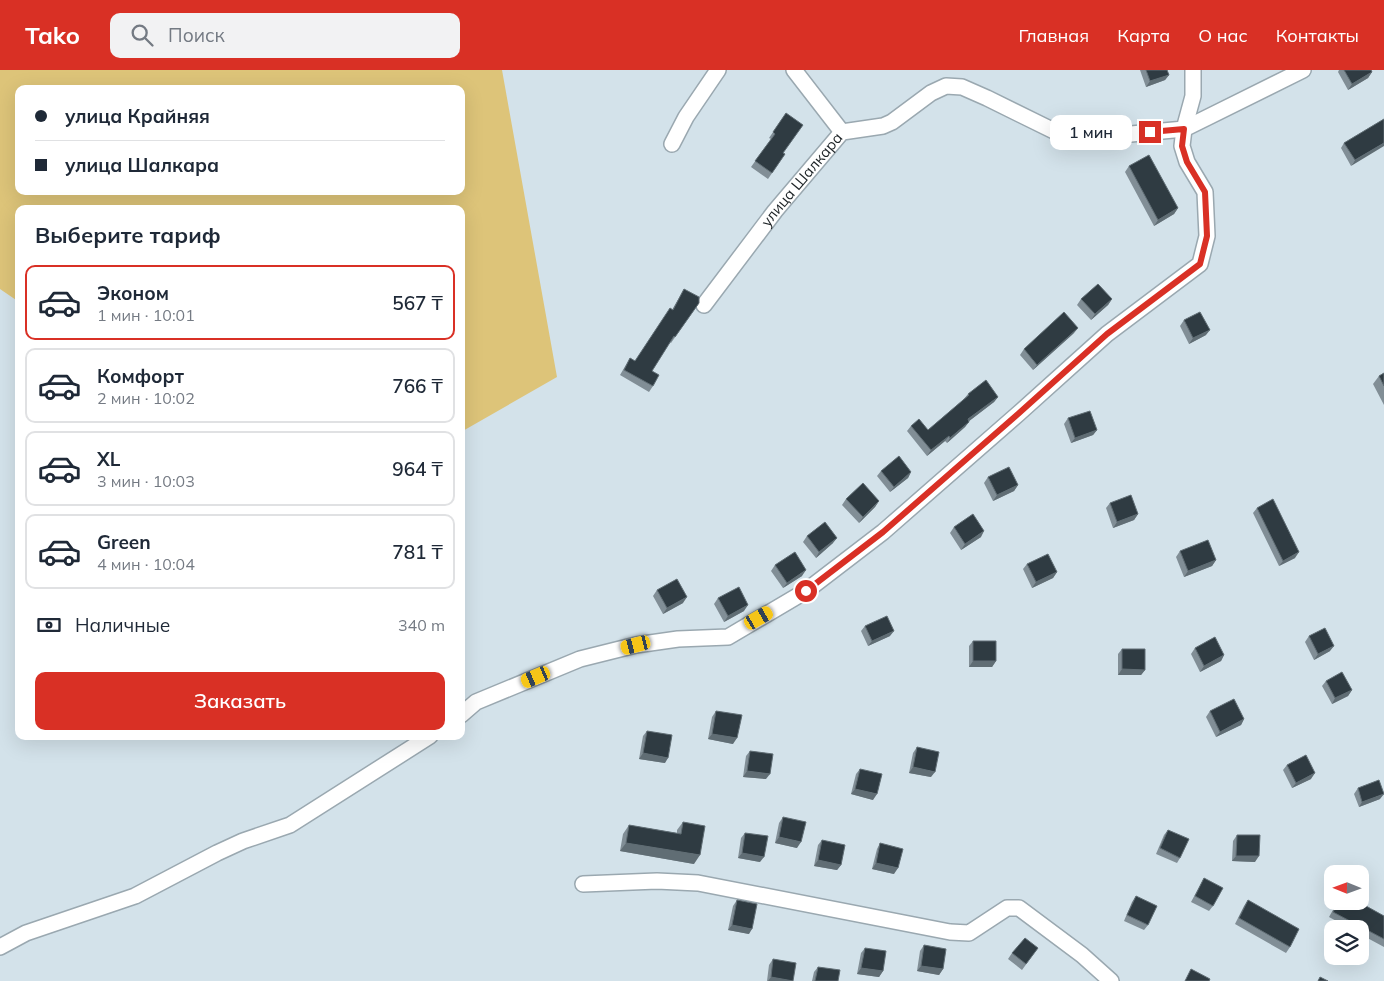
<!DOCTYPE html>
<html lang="ru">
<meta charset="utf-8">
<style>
body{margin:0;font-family:Mulish,sans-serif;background:#f2f2f3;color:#1f2937;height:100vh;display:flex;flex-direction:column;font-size:19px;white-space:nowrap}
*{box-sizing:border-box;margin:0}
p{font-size:16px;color:#747a83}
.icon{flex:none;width:28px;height:28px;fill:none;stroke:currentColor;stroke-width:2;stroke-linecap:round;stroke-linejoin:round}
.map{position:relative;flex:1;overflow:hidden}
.drawer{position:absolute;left:15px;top:135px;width:450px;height:535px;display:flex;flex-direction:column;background:#fff;border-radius:10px;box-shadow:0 5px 20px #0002}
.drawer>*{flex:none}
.guide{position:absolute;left:15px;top:15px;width:450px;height:110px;border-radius:10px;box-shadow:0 5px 20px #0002;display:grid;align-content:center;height:110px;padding:0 20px;background:#fff}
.needle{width:32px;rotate:271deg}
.buttons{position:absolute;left:1324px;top:795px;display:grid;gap:10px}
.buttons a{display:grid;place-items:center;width:45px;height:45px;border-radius:10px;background:#fff;box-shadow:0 5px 20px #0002;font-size:25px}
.end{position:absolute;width:22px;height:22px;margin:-11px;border:6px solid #d93025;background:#fff;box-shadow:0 0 0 2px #fff}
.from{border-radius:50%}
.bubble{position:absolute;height:35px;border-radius:10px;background:#fff;box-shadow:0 5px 20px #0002;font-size:16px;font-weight:600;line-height:35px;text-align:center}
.car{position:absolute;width:15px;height:30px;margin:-15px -8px;border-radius:6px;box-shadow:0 0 4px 1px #0007;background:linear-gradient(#f5c518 24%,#345 0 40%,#f5c518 0 76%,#345 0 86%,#f5c518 0)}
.guide b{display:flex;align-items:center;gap:18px;height:48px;font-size:19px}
.guide b+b{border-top:1px solid #e0e1e3}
.guide i{width:12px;height:12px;background:#1f2937}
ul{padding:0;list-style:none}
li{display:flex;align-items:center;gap:15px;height:75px;margin:0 10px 8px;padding:0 10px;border:2px solid #e0e1e3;border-radius:10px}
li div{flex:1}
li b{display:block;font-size:19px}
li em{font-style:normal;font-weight:600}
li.active{border-color:#d93025}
li>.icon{width:45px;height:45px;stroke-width:1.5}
h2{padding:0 20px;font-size:22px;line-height:60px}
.pay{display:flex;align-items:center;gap:12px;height:55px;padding:0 20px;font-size:19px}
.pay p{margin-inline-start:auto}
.cta{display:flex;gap:10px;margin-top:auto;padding:10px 20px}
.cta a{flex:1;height:58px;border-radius:10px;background:#d93025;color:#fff;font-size:20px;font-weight:600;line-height:58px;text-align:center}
header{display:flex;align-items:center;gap:30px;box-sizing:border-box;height:70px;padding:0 25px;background:#d93025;color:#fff}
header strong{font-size:24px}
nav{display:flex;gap:28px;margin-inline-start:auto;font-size:18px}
.search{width:350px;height:45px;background:#f2f2f3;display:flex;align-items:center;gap:12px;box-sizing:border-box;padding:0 18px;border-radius:10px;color:#747a83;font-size:19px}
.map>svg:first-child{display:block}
.green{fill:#ddc479;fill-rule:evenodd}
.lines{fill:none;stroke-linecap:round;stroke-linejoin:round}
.street-casing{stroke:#9aa8b0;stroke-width:18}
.street{stroke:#fff;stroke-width:15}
.wall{fill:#818e96}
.shaded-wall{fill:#606d74}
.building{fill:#2f3b42;stroke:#606d74}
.route{stroke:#d93025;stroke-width:6}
.labels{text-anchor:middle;stroke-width:5;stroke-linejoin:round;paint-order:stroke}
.street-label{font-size:15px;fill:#1d2326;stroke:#fff}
</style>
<header>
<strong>Tako</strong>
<div class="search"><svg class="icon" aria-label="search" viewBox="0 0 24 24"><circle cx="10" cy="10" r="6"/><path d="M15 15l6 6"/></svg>Поиск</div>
<nav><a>Главная</a><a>Карта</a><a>О нас</a><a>Контакты</a></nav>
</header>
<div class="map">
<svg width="1384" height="911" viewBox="0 0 1384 911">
<rect width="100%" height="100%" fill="#d3e2ea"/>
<path class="green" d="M0,0h502l55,307 -96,55v-223h-442v93l-19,-13zM19,19h442v102h-442z"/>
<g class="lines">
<defs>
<g id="street">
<path d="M794,0l48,62"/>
<path d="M672,74l14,-27 32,-47"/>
<path id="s1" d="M704,235l71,-94 67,-79 41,-6 9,-4 39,-29 15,-7 16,1 25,11 67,33 24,8 106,-10 9,-33v-26"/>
<path d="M461,645l15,-13 104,-43 56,-14 42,-6 50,-2 78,-46 77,-59 135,-118 89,-80 93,-70 7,-28 -2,-44 -18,-30 -5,-16 2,-17 119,-59"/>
<path d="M583,814l74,-3 41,2 252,49 19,1 38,-25h12l63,47 29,26"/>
<path d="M0,877l26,-14 109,-37 82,-43 26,-12 47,-16 140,-89"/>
</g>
</defs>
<use href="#street" class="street-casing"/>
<use href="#street" class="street"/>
</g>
<path class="wall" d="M1140,0h27l2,5 -4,5 -19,7z
M1339,0h32l1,2 -4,6 -20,12 -10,-18z
M786,43l-3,40 2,1 -17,25 -17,-12 20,-28 -2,-1z
M1384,49l-33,47 -10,-18 3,-5z
M1129,96l49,42 -4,6 -20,12 -29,-54z
M684,219l15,14 -28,40 -1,-1 -18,29 1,15 -4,6 -29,-17 10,-17 5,3 37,-51z
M1081,229h31l-4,6 -17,15 -14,-15z
M1184,250l22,15 -17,9 -9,-18z
M1074,263l-41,37 -13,-15 4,-6z
M1384,303v32l-11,-21 6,-8z
M968,324l30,3 -4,5 -25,19 -4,6 -18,16 -2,-2 -18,15 -20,-25 4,-5 17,4 36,-31z
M1068,348l29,12 -4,5 -22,8 -7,-19z
M881,401l30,1 -3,6 -18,14 -13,-16z
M988,407l30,8 -4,6 -21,10 -9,-18z
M846,429l33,2 -4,6 -16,16 -17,-18z
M1110,433l28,11 -4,6 -21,8 -7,-20z
M1257,438l38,50 -16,8 -26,-53z
M954,457l27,10 -20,13 -11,-17z
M807,466l26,7 -17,15 -13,-16z
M1180,481l36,9 -4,6 -28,11 -8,-20z
M1027,494l30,8 -4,6 -21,10 -9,-19z
M775,495l27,11 -19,12 -12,-17z
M657,520l26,13 -20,11 -10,-18z
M718,528l26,13 -20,11 -10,-18z
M865,556l25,10 -22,10 -7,-15z
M1309,566l21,15 -16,9 -9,-18z
M973,571l23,20 -4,6h-23v-21z
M1195,578l29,7 -3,6 -21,11 -9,-18z
M1122,579l23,21 -4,5h-23v-21z
M1326,611l26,9 -4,6 -16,8 -10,-18z
M716,641l17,33 -25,-5 4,-22z
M1210,641l34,8 -3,6 -25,12 -10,-20z
M647,661l18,32 -26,-4 4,-23z
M917,677l14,30 -22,-4 4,-20z
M750,681l16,28 -23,-2 3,-21z
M1287,695l24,14 -19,9 -9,-18z
M860,699l13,31 -22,-6 5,-20z
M1358,718l22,11 -21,8 -5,-13z
M783,747l14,31 -22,-5 4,-20z
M683,752l11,42 -74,-13 3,-17 6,-9 48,8v-3z
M1168,760l12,28 -3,5 -21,-9 8,-19z
M745,763l15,29 -22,-4 3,-20z
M1237,765l18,27 -23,-1 1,-20z
M822,770l19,25 -4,5 -23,-4 4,-21z
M880,773l14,31 -22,-5 5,-20z
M1204,808l9,28 -4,5 -18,-9z
M1136,826l12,29 -4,5 -20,-9 8,-19z
M737,830l12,34 -21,-4 5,-24z
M1248,830l42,47 -4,6 -51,-29 9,-18z
M1338,831h19l27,15v31l-24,-13v-5h-9l-22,-12z
M924,875l19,24 -4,6 -22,-4 3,-20z
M865,878l18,23 -4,6 -22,-3 4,-21z
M1038,878l-16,22 -14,-11 4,-6z
M773,889l20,22h-26l2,-16z
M818,897l20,14h-26l2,-9z"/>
<path class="shaded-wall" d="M1372,2l-4,6 -20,12 4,-6z
M1169,5l-4,5 -19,7 4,-6z
M1384,73v3l-33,20 4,-6z
M1178,138l-4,6 -20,12 4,-6z
M1112,229l-4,6 -17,15 4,-6z
M1078,258l-4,5 -41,37 4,-5z
M1210,260l-4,5 -17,9 4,-6z
M998,327l-4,5 -30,23 4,-6z
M969,352l-4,5 -18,16 3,-5z
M1097,360l-4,5 -22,8 4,-5z
M949,366l-4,5 -18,15 4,-6z
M911,402l-3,6 -18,14 4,-5z
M1018,415l-4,6 -21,10 4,-6z
M879,431l-4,6 -16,16 4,-6z
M1138,444l-4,6 -21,8 4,-6z
M984,461l-3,6 -20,13 4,-6z
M837,468l-4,5 -17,15 3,-6z
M1299,482l-4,6 -16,8 4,-5z
M1216,490l-4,6 -28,11 4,-6z
M806,500l-4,6 -19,12 4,-5z
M1057,502l-4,6 -21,10 4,-6z
M687,527l-4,6 -20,11 4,-6z
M748,535l-4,6 -20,11 4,-6z
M894,561l-4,5 -22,10 4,-5z
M1334,576l-4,5 -16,9 4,-6z
M1224,585l-3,6 -21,11 4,-6z
M973,591h23l-4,6h-23z
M1122,599l23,1 -4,5h-23z
M1352,620l-4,6 -16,8 3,-6z
M1244,649l-3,6 -25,12 4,-5z
M712,664l25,4 -4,6 -25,-5z
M643,683l25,5 -3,5 -26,-4z
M913,697l22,5 -4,5 -22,-4z
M747,701l23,3 -4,5 -23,-2z
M1315,703l-4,6 -19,9 4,-5z
M855,719l22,5 -4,6 -22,-6z
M1384,724l-4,5 -21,8 3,-5z
M779,767l22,5 -4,6 -22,-5z
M626,773l74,12 -6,9 -74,-13z
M742,783l22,4 -4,5 -22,-4z
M1236,786h23l-4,6 -23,-1z
M818,790l23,5 -4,5 -23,-4z
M876,793l22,5 -4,6 -22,-5z
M732,855l20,4 -3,5 -21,-4z
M921,896l22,3 -4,6 -22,-4z
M861,898l22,3 -4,6 -22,-3z
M771,907l22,4h-25z"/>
<path class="building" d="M1146,0h21l2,5 -19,6z
M1344,0h27l1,2 -20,12z
M786,43l17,12 -20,28 2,1 -13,19 -17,-12 20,-27 -2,-2z
M1384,49v24l-29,17 -11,-17z
M1149,85l29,53 -20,12 -29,-54z
M1098,214l14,15 -17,15 -14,-15z
M684,219l15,8v6l-24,34 -1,-1 -22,35 7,4 -6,11 -29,-16 6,-12 5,3 35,-53 3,2z
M1064,242l14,16 -41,37 -13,-16z
M1200,242l10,18 -17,8 -9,-18z
M1384,303v13l-5,-10z
M986,310l12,17 -30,22 1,3 -19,16 -1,-2 -18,14 -20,-24 8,-7 9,11 41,-35 -1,-1z
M1090,341l7,19 -22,8 -7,-20z
M899,386l12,16 -17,15 -13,-16z
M1009,397l9,18 -21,10 -9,-18z
M863,413l16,18 -16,16 -17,-18z
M1131,425l7,19 -21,8 -7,-19z
M1273,429l26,53 -16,9 -26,-53z
M973,444l11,17 -19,13 -11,-17z
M825,452l12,16 -18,14 -12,-16z
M1208,470l8,20 -28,11 -8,-20z
M795,482l11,18 -19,13 -12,-18z
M1048,484l9,18 -21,10 -9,-18z
M677,509l10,18 -20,11 -10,-18z
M739,517l9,18 -20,11 -10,-18z
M887,546l7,15 -22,10 -7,-15z
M1325,558l9,18 -16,8 -9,-18z
M1215,567l9,18 -20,11 -9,-18z
M973,571h23v20h-23z
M1122,579h23v21l-23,-1z
M1342,602l10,18 -17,8 -9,-17z
M1234,629l10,20 -24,13 -10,-21z
M716,641l26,4 -5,23 -25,-4z
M647,661l25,4 -4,23 -25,-5z
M917,677l22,5 -4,20 -22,-5z
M750,681l23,3 -3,20 -23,-3z
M1306,685l9,18 -19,10 -9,-18z
M860,699l22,5 -5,20 -22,-5z
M1379,710l5,14 -22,8 -4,-14z
M783,747l23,5 -5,20 -22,-5z
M683,752l22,4 -5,29 -74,-12 3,-18 52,9z
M1168,760l21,9 -9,19 -20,-10z
M745,763l23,3 -4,21 -22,-4z
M1237,765h23l-1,21h-23z
M822,770l23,5 -4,20 -23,-5z
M880,773l23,6 -5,19 -22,-5z
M1204,808l19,10 -10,18 -18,-10z
M1136,826l21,10 -9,19 -21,-10z
M737,830l20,4 -5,25 -20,-4z
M1248,830l51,29 -9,18 -51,-29z
M1339,831h18l27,15v23l-51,-27z
M1025,868l13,10 -12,16 -14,-11z
M924,875l22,4 -3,20 -22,-3z
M865,878l21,3 -3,20 -22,-3z
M773,889l23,4 -3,18 -22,-4z
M818,897l22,3 -2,11h-23z
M1191,899l19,10 -1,2h-24z
M1320,907l8,4h-10z"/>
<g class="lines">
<path class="route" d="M806,521l77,-59 135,-118 89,-80 93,-70 7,-28 -2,-44 -18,-30 -5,-16 2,-17 -34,3"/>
</g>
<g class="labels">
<g class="street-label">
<text dy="5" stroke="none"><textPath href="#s1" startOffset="159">улица Шалкара</textPath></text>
</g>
</g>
</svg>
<div class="buttons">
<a><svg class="needle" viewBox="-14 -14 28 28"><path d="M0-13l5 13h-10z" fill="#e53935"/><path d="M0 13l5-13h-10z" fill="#747a83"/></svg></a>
<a><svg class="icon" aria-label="layers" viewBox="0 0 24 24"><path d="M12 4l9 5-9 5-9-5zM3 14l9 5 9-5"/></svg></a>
</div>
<i class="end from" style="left:806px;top:521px"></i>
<i class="end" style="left:1150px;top:62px"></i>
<div class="bubble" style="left:1050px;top:45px;width:82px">1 мин</div>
<i class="car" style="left:759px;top:548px;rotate:60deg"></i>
<i class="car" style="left:636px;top:575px;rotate:256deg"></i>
<i class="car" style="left:536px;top:607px;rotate:247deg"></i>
<div class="guide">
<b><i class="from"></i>улица Крайняя</b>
<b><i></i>улица Шалкара</b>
</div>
<section class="drawer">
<h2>Выберите тариф</h2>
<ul>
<li class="active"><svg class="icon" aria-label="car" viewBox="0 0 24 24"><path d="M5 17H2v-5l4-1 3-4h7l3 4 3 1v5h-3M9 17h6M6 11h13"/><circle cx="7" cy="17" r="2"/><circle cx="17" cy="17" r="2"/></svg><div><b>Эконом</b><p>1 мин · 10:01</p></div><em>567 ₸</em></li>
<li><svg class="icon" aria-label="car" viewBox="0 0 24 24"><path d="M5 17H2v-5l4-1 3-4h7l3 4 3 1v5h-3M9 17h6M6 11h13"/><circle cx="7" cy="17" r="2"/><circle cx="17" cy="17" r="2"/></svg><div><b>Комфорт</b><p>2 мин · 10:02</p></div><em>766 ₸</em></li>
<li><svg class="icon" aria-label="car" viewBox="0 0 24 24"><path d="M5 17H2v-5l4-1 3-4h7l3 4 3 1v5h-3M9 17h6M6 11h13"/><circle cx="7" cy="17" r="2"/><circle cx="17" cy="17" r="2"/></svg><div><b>XL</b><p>3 мин · 10:03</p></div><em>964 ₸</em></li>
<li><svg class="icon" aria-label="car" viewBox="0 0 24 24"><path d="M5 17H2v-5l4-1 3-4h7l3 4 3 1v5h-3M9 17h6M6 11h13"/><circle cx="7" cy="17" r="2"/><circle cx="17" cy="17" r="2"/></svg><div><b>Green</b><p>4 мин · 10:04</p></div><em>781 ₸</em></li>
</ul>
<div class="pay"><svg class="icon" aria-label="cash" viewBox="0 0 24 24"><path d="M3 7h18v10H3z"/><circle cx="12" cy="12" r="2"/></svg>Наличные<p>340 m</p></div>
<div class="cta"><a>Заказать</a></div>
</section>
</div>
